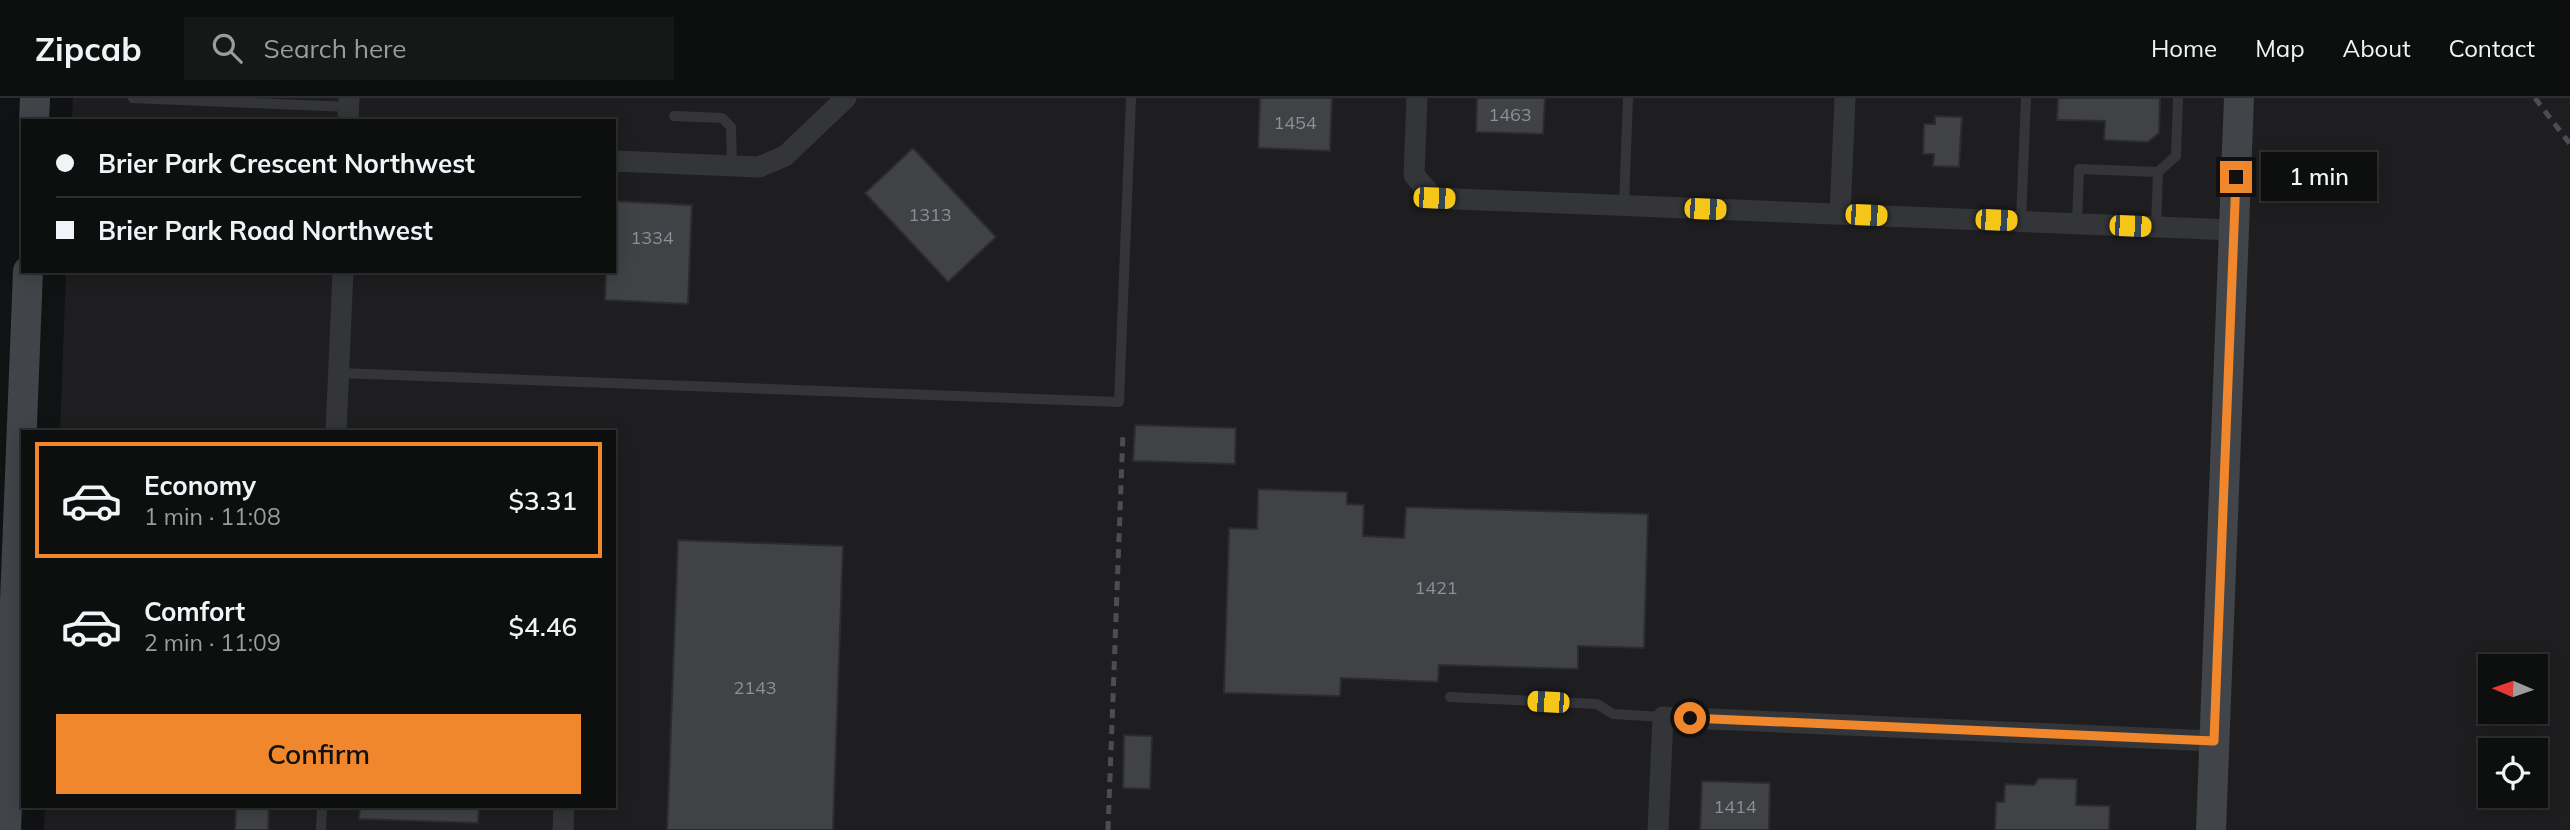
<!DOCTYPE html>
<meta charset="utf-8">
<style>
body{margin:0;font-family:Mulish,sans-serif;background:#161717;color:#f1f3f6;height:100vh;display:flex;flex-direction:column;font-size:26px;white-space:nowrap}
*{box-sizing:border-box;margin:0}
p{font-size:23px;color:#9a9c9e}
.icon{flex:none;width:38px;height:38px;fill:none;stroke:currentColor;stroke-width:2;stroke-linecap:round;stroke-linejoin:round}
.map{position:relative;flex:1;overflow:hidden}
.details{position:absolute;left:21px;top:332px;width:595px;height:378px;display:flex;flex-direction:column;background:#0d0e0e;border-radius:0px;box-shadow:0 4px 18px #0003,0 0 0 2px #2d2e2e}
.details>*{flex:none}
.guide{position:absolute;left:21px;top:21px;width:595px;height:154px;border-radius:0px;box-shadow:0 4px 18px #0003,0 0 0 2px #2d2e2e;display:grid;align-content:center;height:154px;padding:0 35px;background:#0d0e0e}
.needle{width:46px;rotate:272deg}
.controls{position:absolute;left:2478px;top:556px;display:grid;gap:14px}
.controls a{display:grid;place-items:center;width:70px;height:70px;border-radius:0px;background:#0d0e0e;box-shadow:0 4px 18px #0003,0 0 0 2px #2d2e2e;font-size:35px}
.end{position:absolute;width:32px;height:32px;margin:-16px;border:9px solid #f0872d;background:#111;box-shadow:0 0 0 4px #111}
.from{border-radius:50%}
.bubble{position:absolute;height:49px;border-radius:0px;background:#0d0e0e;box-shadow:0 4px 18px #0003,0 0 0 2px #2d2e2e;font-size:23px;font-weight:600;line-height:49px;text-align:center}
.car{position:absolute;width:21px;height:42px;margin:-21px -10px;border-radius:9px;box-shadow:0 0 5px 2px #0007;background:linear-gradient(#f5c518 24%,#345 0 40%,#f5c518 0 76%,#345 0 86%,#f5c518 0)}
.guide b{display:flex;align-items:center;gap:24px;height:66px;font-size:26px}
.guide b+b{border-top:2px solid #2d2e2e}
.guide i{width:18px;height:18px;background:#f1f3f6}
ul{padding:12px 0 0;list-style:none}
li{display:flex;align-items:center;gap:21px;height:116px;margin:0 14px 10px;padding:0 21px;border:4px solid transparent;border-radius:0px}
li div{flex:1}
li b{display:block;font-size:26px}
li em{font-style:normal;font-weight:600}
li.selected{border-color:#f0872d}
li>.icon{width:63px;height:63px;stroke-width:1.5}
.button{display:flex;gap:14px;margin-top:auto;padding:14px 35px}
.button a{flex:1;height:80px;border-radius:0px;background:#f0872d;color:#111;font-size:28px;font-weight:600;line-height:80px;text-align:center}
header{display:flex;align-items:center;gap:42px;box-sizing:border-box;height:98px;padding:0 35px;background:#0d0e0e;border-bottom:2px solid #2d2e2e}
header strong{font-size:33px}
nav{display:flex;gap:38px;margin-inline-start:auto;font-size:24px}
.search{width:490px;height:63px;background:#161717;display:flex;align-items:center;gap:18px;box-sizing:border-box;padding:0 24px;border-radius:0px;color:#9a9c9e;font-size:26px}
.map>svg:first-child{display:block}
.built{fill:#1e1e20;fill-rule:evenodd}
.building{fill:#404246;stroke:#2b2c2f;stroke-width:2}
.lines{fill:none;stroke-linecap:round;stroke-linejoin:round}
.lane{stroke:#333538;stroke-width:10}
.street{stroke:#333538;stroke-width:21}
.secondary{stroke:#414448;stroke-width:30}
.rail{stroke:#4a4d51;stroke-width:5;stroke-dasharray:9 7;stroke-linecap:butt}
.route{stroke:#f0872d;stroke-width:9}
.labels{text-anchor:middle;stroke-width:6;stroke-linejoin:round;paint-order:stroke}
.number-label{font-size:18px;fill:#8a9198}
</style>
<header>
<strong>Zipcab</strong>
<div class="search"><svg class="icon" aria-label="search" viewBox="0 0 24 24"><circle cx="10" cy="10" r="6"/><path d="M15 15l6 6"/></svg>Search here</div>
<nav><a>Home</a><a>Map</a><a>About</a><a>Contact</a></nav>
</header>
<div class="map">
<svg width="2570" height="732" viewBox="0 0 2570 732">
<rect width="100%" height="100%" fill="#111213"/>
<path class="built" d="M73,0h2497v732h-2526l1,-23h569v-375h-554l6,-161h548v-150h-542zM2490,569h46v45h-46zM2490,653h46v45h-46z"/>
<path class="building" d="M1260,0h72l-2,53 -72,-3z
M1477,0h68l-2,36 -67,-2z
M2058,0h102l-1,35 -11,9 -44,-2 1,-19 -48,-1z
M1935,18l27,1 -3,50 -26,-1 1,-12h-11l1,-30h11z
M913,50l83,89 -48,45 -83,-89z
M614,103l78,4 -4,99 -83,-4 1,-29h8z
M1135,327l101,3 -1,36 -102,-3z
M1258,391l89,3v12l17,1 -1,31 41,2 2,-31 242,7 -4,134 -66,-2v23l-139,-4 -1,17 -97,-4 -1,18 -116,-3 5,-165 28,1z
M678,442l165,6 -10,284h-166z
M1124,637l28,1 -2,53 -27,-1z
M2039,680l38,1 -1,26 34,1 -1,24h-114l1,-28h8l1,-18 29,1z
M1702,683l68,2 -1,47h-69z
M236,709h33l-1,23h-33z
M360,709h119l-1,16 -119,-4z"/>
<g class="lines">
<path class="lane" d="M133,0l216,9
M674,18l48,2 9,9 1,39
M1624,107l4,-107
M2021,123l5,-123
M2077,125l2,-54 79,3 18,-16 2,-58
M2156,129l2,-55
M339,275l780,29 12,-304
M1450,599l147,7 16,10 50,3
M321,732l1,-23"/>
<path class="street" d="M1417,0l-3,77 20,23 800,32
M348,23l1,-23
M614,63l145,6 26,-11 61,-58
M1840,116l5,-116
M336,334l7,-161
M563,732l1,-23
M1658,732l5,-113 551,24"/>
<path class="secondary" d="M34,23l1,-23
M6,732l22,-559
M2211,732l28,-732"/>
<path class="rail" d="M2535,0l35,46
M1108,732l15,-398"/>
</g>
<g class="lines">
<path class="route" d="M1690,620l524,23 22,-564"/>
</g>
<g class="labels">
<g class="number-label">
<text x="1510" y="23">1463</text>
<text x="1295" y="31">1454</text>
<text x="930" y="123">1313</text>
<text x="652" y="146">1334</text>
<text x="1436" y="496">1421</text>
<text x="755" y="596">2143</text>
<text x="1735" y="715">1414</text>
</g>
</g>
</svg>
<div class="controls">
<a><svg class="needle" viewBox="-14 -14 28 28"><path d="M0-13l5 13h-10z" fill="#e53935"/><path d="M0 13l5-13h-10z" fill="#9a9c9e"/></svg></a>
<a><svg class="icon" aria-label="locate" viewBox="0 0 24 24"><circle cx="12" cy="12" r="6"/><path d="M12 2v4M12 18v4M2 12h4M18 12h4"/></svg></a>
</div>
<i class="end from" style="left:1690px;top:620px"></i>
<i class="end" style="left:2236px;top:79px"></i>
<div class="bubble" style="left:2261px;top:54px;width:116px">1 min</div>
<i class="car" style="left:1434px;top:100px;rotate:92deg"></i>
<i class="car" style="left:1705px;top:111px;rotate:92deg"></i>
<i class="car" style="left:1866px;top:117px;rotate:92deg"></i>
<i class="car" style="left:1996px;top:122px;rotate:92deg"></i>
<i class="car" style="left:2130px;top:128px;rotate:92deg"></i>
<i class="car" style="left:1548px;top:604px;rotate:273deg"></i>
<div class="guide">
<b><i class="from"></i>Brier Park Crescent Northwest</b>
<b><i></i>Brier Park Road Northwest</b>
</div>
<section class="details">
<ul>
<li class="selected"><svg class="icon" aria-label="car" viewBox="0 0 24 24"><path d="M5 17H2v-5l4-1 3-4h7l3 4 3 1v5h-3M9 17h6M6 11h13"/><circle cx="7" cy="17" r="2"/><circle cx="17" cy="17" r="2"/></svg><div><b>Economy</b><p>1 min · 11:08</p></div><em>$3.31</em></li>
<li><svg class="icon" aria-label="car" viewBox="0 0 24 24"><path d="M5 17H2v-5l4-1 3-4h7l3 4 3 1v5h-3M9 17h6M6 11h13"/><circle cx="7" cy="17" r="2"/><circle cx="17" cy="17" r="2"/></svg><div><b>Comfort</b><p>2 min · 11:09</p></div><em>$4.46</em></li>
</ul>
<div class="button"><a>Confirm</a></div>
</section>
</div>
